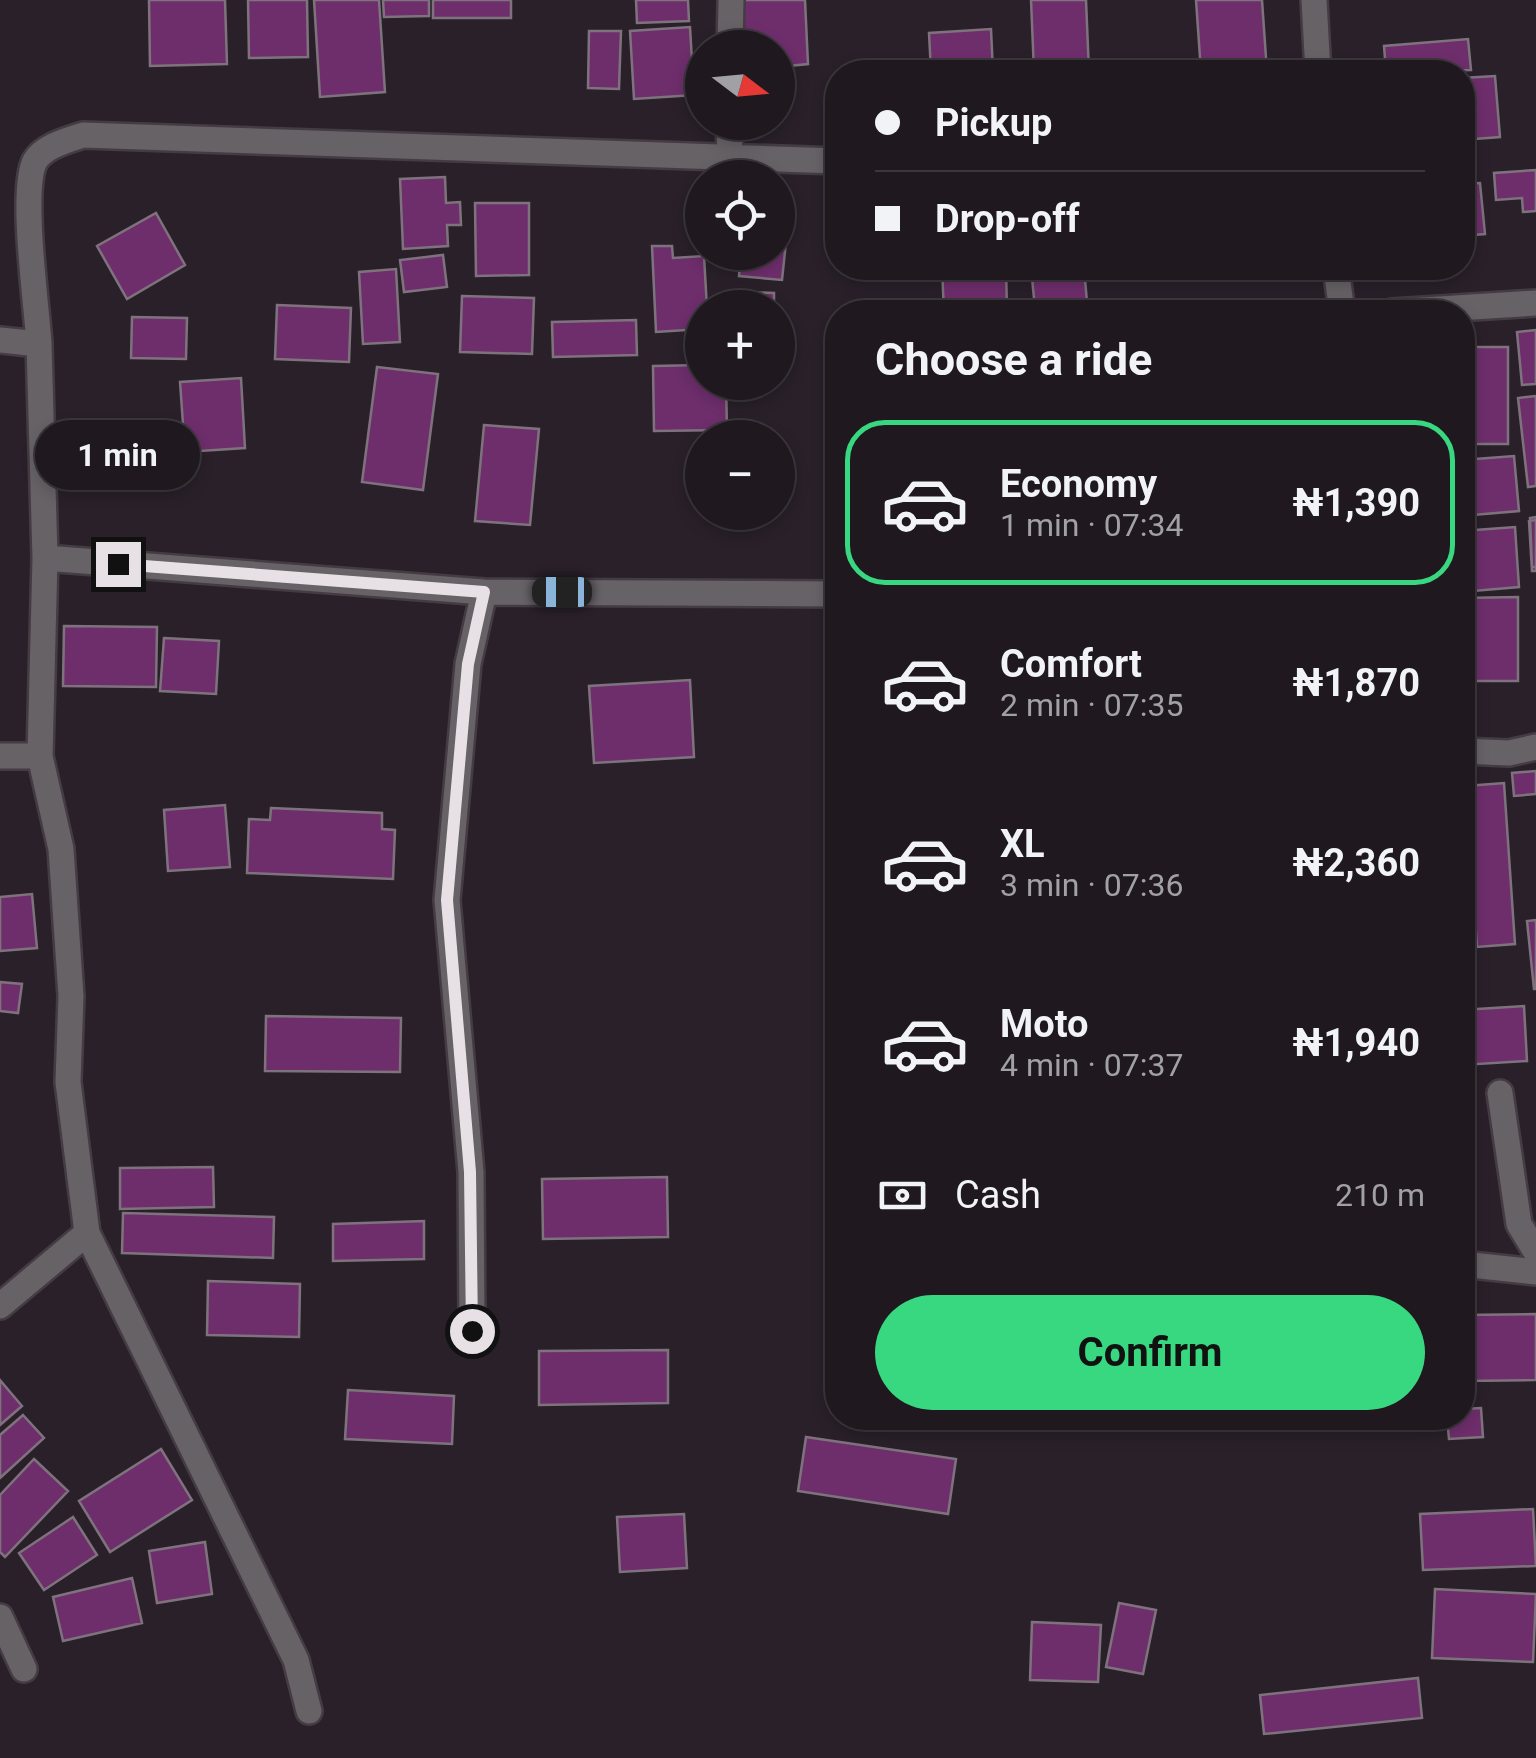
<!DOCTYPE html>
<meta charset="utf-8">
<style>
body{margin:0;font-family:Roboto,sans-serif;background:#272128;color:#f1f3f6;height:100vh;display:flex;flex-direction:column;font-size:38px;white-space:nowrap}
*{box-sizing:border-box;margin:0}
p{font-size:32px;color:#a1a0a4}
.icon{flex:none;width:55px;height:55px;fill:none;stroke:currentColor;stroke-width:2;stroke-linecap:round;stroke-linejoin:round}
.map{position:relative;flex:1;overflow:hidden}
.drawer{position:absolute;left:825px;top:300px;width:650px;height:1130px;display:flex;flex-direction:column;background:#1f181f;border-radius:40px;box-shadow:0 5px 15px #0003,0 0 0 2px #3c373d}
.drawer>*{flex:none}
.hud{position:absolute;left:825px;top:60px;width:650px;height:220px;border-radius:40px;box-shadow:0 5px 15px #0003,0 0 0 2px #3c373d;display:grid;align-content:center;height:220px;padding:0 50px;background:#1f181f}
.needle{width:65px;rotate:106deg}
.tools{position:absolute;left:685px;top:30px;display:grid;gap:20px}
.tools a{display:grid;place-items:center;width:110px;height:110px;border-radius:50%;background:#1f181f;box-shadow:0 5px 15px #0003,0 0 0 2px #3c373d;font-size:50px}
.end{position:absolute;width:45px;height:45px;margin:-22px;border:12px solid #e7e1e6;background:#111;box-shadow:0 0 0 5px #111}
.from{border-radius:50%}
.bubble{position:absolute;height:70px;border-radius:35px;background:#1f181f;box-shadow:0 5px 15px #0003,0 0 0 2px #3c373d;font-size:32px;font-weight:700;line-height:70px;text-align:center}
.car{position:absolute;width:30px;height:60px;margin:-30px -15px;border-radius:12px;box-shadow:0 0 8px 2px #0007;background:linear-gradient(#222 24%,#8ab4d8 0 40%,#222 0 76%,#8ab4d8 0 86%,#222 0)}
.hud b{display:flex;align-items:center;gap:35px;height:95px;font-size:38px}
.hud b+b{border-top:2px solid #3c373d}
.hud i{width:25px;height:25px;background:#f1f3f6}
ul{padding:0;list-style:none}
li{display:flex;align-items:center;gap:30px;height:165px;margin:0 20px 15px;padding:0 30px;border:5px solid transparent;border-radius:40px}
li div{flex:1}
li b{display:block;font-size:38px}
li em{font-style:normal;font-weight:700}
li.selected{border-color:#38d880}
li>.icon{width:90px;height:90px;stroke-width:1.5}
h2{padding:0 50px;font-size:45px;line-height:120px}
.pay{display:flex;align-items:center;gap:25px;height:110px;padding:0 50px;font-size:38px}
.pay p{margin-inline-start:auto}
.primary-button{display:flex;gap:20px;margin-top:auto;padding:20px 50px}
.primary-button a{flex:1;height:115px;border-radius:60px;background:#38d880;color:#111;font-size:40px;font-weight:700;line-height:115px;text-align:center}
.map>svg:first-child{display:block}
.building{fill:#6e2e6c;stroke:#7e737d;stroke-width:2.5}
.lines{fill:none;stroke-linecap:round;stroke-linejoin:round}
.street-casing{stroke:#443b43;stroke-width:30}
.street{stroke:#676266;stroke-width:25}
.route{stroke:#e7e1e6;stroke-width:12}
</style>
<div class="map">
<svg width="1536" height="1758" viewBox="0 0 1536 1758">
<rect width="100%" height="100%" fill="#292029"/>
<path class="building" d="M149,0h76l2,64 -77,2z
M248,0h59l1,57 -59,1z
M314,0h65l6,92 -65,5z
M383,0h46v16l-45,1z
M433,0h78v18h-78z
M636,0h52l1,21 -52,2z
M742,0h63l3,64 -30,3v-19h-33z
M1031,0h55l3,72h-55z
M1196,0h66l5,72h-66z
M690,27l4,68 -60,4 -4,-68z
M991,29l2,43h-62l-2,-39z
M589,31h32l-2,58 -31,-1z
M1468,39l3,31 -85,2 -2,-26z
M1003,65h24v7h-24z
M1495,76l5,61 -38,3v-62z
M1536,170v41l-13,1 -1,-14 -26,2 -2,-27z
M445,177l1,26 14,-1 1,23h-14l1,21 -45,3 -3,-70z
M1480,183l5,51 -23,2v-52z
M475,203h54v72l-53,1z
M156,213l29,52 -58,34 -30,-53z
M778,222l10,1 -6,57 -43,-4 2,-24h37z
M652,246h20l1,12 31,-2 3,52h-5v21l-46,3z
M443,255l4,32 -43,5 -4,-32z
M942,268h64l1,41 -63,3z
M1031,268h53l3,34 -52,6z
M396,269l4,73 -37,2 -4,-72z
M745,292l29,1v15h-29z
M462,296l72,2 -2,56 -72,-2z
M277,305l74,3 -2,54 -74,-3z
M132,317l55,1 -1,41 -55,-1z
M636,320l1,35 -84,2 -1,-35z
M1536,330v54l-14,1 -5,-53z
M1462,347h46v97h-46z
M702,365v17h24l1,48 -73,1 -1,-65z
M377,367l61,7 -15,116 -61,-8z
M241,378l4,70 -60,4 -5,-70z
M1536,396v90l-8,1 -10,-89z
M484,425l55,4 -9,96 -55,-4z
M1514,456l5,55 -57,5v-56z
M1536,517v50h-4l-2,-49z
M1536,520v51h-4l-3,-50z
M1515,527l4,60 -57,5v-61z
M1518,597v84h-56v-83z
M64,626l93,1 -1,60 -93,-1z
M164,638l55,3 -3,53 -56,-3z
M690,680l4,77 -100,6 -5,-77z
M1536,771v23l-22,2 -2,-23z
M1504,783l11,161 -38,3 -11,-161z
M225,805l5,62 -62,4 -4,-61z
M271,808l111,5v16l13,1 -2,49 -146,-6 2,-54 21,1z
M32,894l5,54 -37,3v-54z
M1536,920v69h-2l-7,-68z
M0,982l22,2 -4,29 -18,-2z
M1524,1006l3,55 -65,4v-55z
M266,1016l135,2 -1,54 -135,-1z
M213,1167l1,40 -94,2v-41z
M667,1177l1,60 -125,2 -1,-60z
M123,1213l151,4 -1,41 -151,-5z
M424,1221v38l-91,2v-37z
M208,1281l92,3 -1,53 -92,-2z
M1536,1314v66l-74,1v-66z
M668,1350v53l-129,2v-54z
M0,1380l22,26 -22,19z
M348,1390l106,6 -2,48 -107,-5z
M1481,1408l2,29 -34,2 -2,-21h15v-9z
M23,1415l21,23 -44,40v-43z
M806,1437l150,22 -8,55 -150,-23z
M161,1449l31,51 -82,52 -31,-51z
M34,1459l34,32 -63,66 -5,-5v-57z
M1533,1509l3,57 -113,4 -3,-56z
M684,1514l3,54 -67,4 -3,-55z
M73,1517l24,38 -53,35 -25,-37z
M205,1542l7,52 -55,9 -8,-52z
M132,1578l10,45 -79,18 -10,-44z
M1435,1589l101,5 -3,68 -101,-4z
M1119,1603l37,7 -13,64 -37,-7z
M1032,1622l69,3 -3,57 -68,-2z
M1418,1678l4,40 -158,16 -4,-39z"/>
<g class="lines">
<defs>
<path id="street" d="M1314,0l4,72
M730,48l1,-48
M729,160l1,-38
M1336,268l6,44
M1392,312l144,-9
M0,340l39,4 6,214 -5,198 21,93 10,147 -3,86 19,151 209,427 13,51
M39,344c-2,-37 -19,-154 -4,-183 9,-15 33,-21 48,-26l755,26
M45,558l439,34 354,2
M1462,751l47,2 27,-6
M0,756h40
M1500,1093l19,131 17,28
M1462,1264l74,8
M0,1306l87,-73
M472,1331l-1,-159 -24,-272 21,-236 16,-72
M0,1617l24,52"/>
</defs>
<use href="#street" class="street-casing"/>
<use href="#street" class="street"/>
</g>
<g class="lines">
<path class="route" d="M118,564l366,28 -16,72 -21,236 23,272 2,159"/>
</g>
</svg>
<div class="tools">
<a><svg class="needle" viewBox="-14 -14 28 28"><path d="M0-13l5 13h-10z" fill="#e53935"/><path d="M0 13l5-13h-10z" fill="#a1a0a4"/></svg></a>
<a><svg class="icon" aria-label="locate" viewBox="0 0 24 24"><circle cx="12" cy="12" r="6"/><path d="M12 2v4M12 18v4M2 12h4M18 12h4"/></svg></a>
<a>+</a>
<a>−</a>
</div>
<i class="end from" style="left:472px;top:1331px"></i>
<i class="end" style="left:118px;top:564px"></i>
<div class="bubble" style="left:35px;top:420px;width:165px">1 min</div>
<i class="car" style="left:562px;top:592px;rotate:270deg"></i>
<div class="hud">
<b><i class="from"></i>Pickup</b>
<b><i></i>Drop-off</b>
</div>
<section class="drawer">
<h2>Choose a ride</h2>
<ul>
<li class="selected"><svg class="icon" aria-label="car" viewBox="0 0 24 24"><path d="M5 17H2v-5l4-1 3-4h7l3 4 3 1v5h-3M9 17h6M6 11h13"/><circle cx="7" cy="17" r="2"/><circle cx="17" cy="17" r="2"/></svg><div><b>Economy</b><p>1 min · 07:34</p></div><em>₦1,390</em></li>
<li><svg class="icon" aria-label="car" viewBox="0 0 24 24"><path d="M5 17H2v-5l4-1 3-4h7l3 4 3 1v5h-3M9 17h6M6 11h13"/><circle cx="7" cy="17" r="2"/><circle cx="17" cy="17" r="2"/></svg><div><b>Comfort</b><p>2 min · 07:35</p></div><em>₦1,870</em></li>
<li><svg class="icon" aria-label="car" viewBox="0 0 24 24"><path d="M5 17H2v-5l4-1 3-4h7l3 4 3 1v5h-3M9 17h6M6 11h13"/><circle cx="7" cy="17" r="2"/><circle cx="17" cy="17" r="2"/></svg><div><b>XL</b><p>3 min · 07:36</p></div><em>₦2,360</em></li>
<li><svg class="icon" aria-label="car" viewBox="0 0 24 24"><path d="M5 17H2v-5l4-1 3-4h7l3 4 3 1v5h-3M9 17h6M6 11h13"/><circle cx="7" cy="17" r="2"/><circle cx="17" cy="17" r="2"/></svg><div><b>Moto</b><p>4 min · 07:37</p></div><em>₦1,940</em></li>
</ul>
<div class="pay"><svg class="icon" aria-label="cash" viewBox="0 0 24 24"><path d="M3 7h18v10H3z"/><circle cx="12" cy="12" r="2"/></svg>Cash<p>210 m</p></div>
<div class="primary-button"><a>Confirm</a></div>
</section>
</div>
